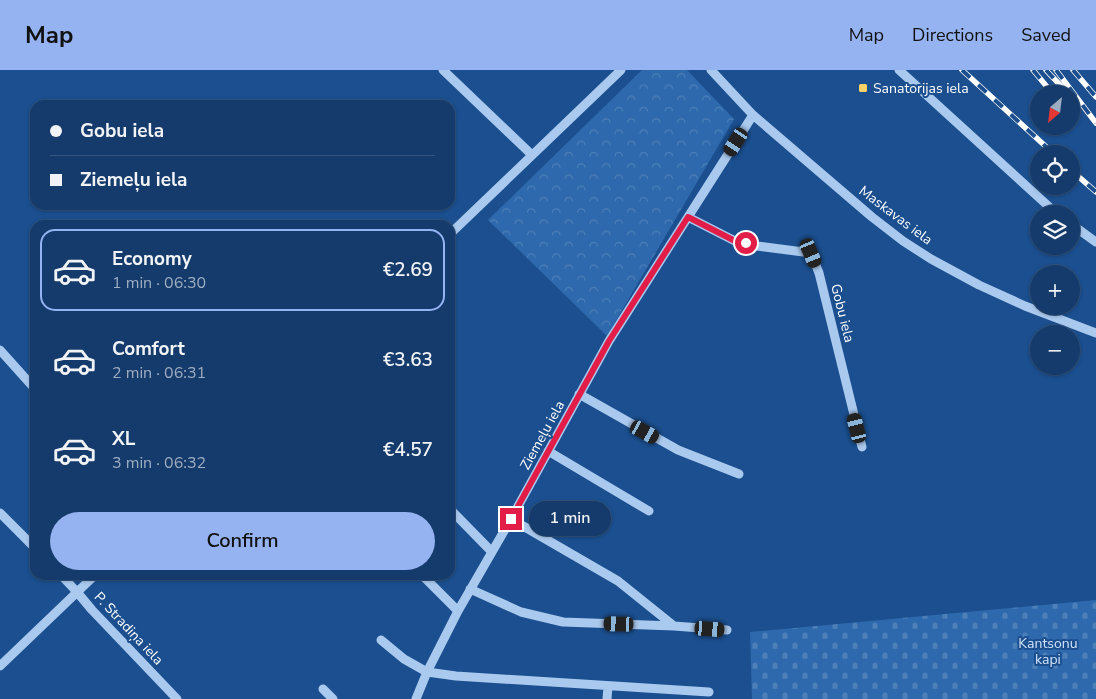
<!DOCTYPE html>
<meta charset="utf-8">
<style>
body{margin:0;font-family:"Nunito Sans",sans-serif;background:#1d4271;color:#f1f3f6;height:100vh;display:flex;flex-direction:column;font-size:19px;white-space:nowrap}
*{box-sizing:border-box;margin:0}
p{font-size:16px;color:#9dadc1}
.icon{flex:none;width:28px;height:28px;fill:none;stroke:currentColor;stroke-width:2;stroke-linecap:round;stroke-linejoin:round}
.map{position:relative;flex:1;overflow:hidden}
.panel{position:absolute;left:30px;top:150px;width:425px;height:360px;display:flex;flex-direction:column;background:#143b6b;border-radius:15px;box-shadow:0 1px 4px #0004,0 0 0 1px #33557e}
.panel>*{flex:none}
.top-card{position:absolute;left:30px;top:30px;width:425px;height:110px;border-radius:15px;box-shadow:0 1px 4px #0004,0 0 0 1px #33557e;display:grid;align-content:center;height:110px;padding:0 20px;background:#143b6b}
.needle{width:32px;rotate:208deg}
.buttons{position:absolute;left:1030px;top:15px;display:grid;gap:10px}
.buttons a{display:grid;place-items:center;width:50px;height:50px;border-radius:50%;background:#143b6b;box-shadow:0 1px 4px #0004,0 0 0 1px #33557e;font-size:25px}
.end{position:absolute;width:22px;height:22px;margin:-11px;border:6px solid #e11d48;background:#fff;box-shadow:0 0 0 2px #fff}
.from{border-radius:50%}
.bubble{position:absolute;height:35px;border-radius:18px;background:#143b6b;box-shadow:0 1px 4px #0004,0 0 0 1px #33557e;font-size:16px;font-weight:600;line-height:35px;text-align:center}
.car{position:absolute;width:15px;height:30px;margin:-15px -8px;border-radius:6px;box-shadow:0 0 4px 1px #0007;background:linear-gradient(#222 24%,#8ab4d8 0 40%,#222 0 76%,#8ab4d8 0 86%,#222 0)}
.top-card b{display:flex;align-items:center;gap:18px;height:48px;font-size:19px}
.top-card b+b{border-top:1px solid #33557e}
.top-card i{width:12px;height:12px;background:#f1f3f6}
ul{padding:9px 0 0;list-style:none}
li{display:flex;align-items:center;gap:15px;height:82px;margin:0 10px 8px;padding:0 10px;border:2px solid transparent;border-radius:15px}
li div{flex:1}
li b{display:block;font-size:19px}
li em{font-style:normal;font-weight:600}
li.active{border-color:#95b2f1}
li>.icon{width:45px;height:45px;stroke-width:1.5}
.button{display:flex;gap:10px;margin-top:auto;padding:10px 20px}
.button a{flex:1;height:58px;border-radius:30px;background:#95b2f1;color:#111;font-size:20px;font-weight:600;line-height:58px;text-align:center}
header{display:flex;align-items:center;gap:30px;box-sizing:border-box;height:70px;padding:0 25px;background:#95b2f1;color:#111}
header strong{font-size:24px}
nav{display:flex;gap:28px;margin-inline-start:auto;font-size:18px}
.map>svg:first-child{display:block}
.forest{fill:url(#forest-crowns)}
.cemetery{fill:url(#cemetery-stones)}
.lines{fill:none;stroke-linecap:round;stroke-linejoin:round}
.minor{stroke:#a9c9ee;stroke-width:9}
.rail-casing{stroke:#fff;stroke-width:5.5}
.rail{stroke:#1b4f8f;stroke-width:4;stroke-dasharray:11;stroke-linecap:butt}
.route{stroke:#e11d48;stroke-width:6}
.poi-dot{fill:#ffd166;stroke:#1b4f8f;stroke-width:2}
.labels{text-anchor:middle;stroke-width:4;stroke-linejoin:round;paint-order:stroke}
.poi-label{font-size:14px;fill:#fff;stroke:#1b4f8f;text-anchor:start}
.street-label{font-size:14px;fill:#fff;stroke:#1b4f8f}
.park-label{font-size:14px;fill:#cfe3fa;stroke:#1b4f8f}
</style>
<header>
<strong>Map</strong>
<nav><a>Map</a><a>Directions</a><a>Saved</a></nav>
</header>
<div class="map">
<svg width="1096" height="629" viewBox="0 0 1096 629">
<defs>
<pattern id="forest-crowns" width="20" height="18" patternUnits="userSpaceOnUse" patternTransform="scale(1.25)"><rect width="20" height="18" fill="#2e69ad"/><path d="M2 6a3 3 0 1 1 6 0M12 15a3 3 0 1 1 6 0" fill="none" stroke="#4d80b9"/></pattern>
<pattern id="cemetery-stones" width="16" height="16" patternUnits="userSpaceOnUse" patternTransform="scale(1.25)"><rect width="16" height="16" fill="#2e69ad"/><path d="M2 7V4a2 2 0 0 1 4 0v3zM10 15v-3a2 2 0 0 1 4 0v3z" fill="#4d80b9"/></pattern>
</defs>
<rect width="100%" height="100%" fill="#1b4f8f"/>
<path class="forest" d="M642,0h45l47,49 -127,217 -119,-116z"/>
<path class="cemetery" d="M1096,530v99h-344l-2,-67z"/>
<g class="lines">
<path class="minor" d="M443,0l89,85
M711,0l42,45 119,102 31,24 28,18 48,26 46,21 71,27
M899,0l158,144
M688,147l47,24 22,5 54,7 8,20 43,174
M1071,154l25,18
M450,164l171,-164
M0,280l35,39
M579,324l99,56 61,24
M548,381l101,60
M450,439l42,43
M0,443l35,35
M511,449l107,62 56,45
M61,505l16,17 15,18 85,89
M422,505l36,36
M470,519l51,23 42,10 111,4 53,4
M381,570l23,19 23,13 29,4 253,16
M0,596l95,-91
M323,619l10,10
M416,629l11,-27 31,-61 53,-92 98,-178 144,-226
M607,629l1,-13"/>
<defs>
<path id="rail" d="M962,0l92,84
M1033,0l20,24
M1046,0l15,16
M1056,0l40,53
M1073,0l23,27
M1071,100l25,22"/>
</defs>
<use href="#rail" class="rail-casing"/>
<use href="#rail" class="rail"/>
</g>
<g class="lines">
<path class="route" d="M511,449l98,-178 79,-124 47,24 11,2"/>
</g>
<rect class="poi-dot" x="858" y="13" width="10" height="10" rx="2.5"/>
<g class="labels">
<g class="poi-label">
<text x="873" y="23">Sanatorijas iela</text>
</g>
<g class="street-label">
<text transform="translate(896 145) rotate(37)" y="5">Maskavas iela</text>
<text transform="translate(843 243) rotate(76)" y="5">Gobu iela</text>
<text transform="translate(542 365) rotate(-61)" y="5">Ziemeļu iela</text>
<text transform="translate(129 558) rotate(47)" y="5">P. Stradiņa iela</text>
</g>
<g class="park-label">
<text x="1048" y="578">Kantsonu<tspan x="1048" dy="16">kapi</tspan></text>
</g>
</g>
</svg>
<div class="buttons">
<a><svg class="needle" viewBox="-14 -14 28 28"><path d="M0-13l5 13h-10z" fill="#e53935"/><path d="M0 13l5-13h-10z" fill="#9dadc1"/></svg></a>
<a><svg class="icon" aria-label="locate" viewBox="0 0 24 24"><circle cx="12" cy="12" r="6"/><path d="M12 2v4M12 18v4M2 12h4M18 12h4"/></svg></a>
<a><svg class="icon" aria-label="layers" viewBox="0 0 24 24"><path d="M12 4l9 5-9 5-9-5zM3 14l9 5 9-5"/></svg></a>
<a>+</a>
<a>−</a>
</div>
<i class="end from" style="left:746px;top:173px"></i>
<i class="end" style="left:511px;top:449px"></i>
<div class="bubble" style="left:529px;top:431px;width:82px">1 min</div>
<i class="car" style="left:736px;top:72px;rotate:213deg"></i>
<i class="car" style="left:811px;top:183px;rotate:157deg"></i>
<i class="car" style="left:857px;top:358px;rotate:346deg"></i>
<i class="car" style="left:645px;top:362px;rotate:119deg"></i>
<i class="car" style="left:619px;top:554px;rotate:272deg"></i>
<i class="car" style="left:710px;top:559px;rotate:94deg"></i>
<div class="top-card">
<b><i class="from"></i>Gobu iela</b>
<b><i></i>Ziemeļu iela</b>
</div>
<section class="panel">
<ul>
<li class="active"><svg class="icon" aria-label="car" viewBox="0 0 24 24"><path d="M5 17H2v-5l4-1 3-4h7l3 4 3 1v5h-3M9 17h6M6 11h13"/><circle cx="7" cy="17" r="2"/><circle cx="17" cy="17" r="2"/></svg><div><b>Economy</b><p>1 min · 06:30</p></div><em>€2.69</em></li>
<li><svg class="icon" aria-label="car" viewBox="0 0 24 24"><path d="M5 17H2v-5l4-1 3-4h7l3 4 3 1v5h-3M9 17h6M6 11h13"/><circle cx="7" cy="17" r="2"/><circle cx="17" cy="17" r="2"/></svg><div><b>Comfort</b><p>2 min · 06:31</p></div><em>€3.63</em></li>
<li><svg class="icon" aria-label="car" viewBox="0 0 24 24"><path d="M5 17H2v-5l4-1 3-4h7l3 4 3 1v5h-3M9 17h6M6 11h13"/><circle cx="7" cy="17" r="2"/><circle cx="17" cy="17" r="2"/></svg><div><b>XL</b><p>3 min · 06:32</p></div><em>€4.57</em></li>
</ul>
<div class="button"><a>Confirm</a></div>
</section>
</div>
